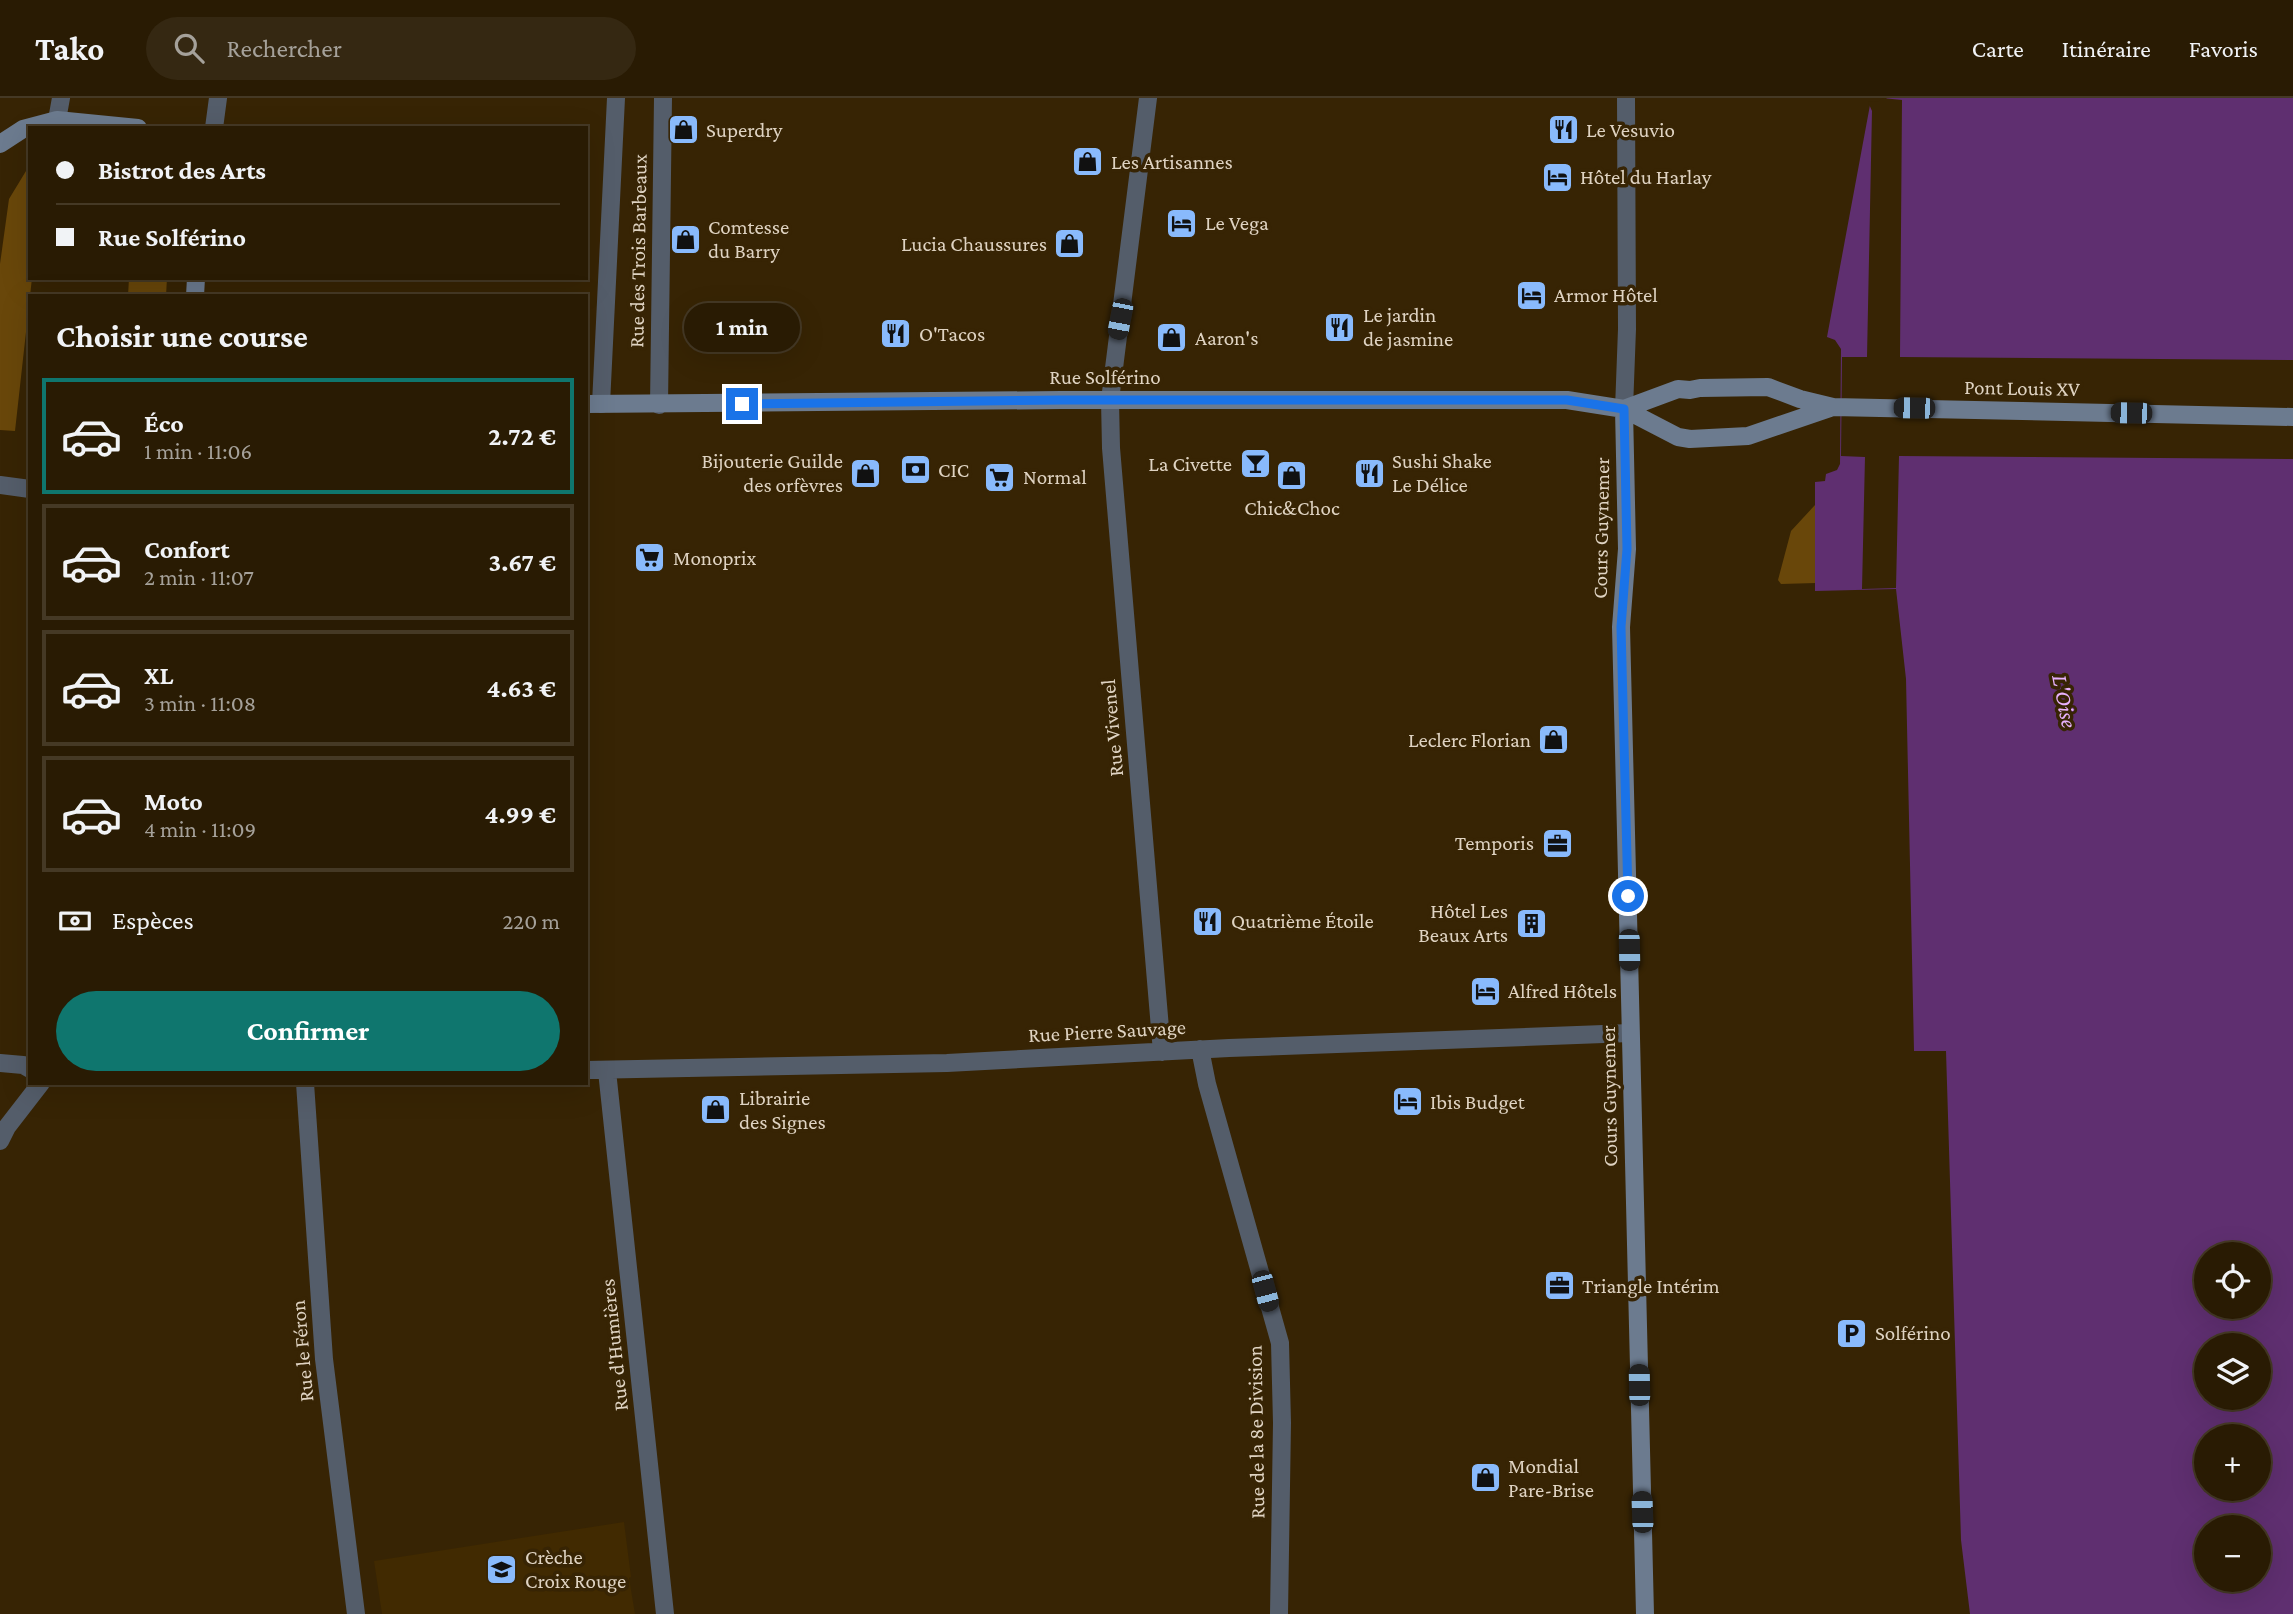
<!DOCTYPE html>
<html lang="fr">
<meta charset="utf-8">
<style>
body{margin:0;font-family:"Crimson Pro",serif;background:#352812;color:#f1f3f6;height:100vh;display:flex;flex-direction:column;font-size:26px;white-space:nowrap}
*{box-sizing:border-box;margin:0}
p{font-size:23px;color:#a5a19a}
.icon{flex:none;width:38px;height:38px;fill:none;stroke:currentColor;stroke-width:2;stroke-linecap:round;stroke-linejoin:round}
.map{position:relative;flex:1;overflow:hidden}
.drawer{position:absolute;left:28px;top:196px;width:560px;height:791px;display:flex;flex-direction:column;background:#291b03;border-radius:0px;box-shadow:0 7px 28px #0002,0 0 0 2px #453925}
.drawer>*{flex:none}
.hud{position:absolute;left:28px;top:28px;width:560px;height:154px;border-radius:0px;box-shadow:0 7px 28px #0002,0 0 0 2px #453925;display:grid;align-content:center;height:154px;padding:0 28px;background:#291b03}
.controls{position:absolute;left:2194px;top:1144px;display:grid;gap:14px}
.controls a{display:grid;place-items:center;width:77px;height:77px;border-radius:50%;background:#291b03;box-shadow:0 7px 28px #0002,0 0 0 2px #453925;font-size:35px}
.end{position:absolute;width:32px;height:32px;margin:-16px;border:9px solid #1a73e8;background:#fff;box-shadow:0 0 0 4px #fff}
.from{border-radius:50%}
.bubble{position:absolute;height:49px;border-radius:24px;background:#291b03;box-shadow:0 7px 28px #0002,0 0 0 2px #453925;font-size:23px;font-weight:700;line-height:49px;text-align:center}
.car{position:absolute;width:21px;height:42px;margin:-21px -10px;border-radius:9px;box-shadow:0 0 5px 2px #0007;background:linear-gradient(#222 24%,#8ab4d8 0 40%,#222 0 76%,#8ab4d8 0 86%,#222 0)}
.hud b{display:flex;align-items:center;gap:24px;height:66px;font-size:26px}
.hud b+b{border-top:2px solid #453925}
.hud i{width:18px;height:18px;background:#f1f3f6}
ul{padding:0;list-style:none}
li{display:flex;align-items:center;gap:21px;height:116px;margin:0 14px 10px;padding:0 14px;border:4px solid #453925;border-radius:0px}
li div{flex:1}
li b{display:block;font-size:26px}
li em{font-style:normal;font-weight:700}
li.active{border-color:#0f766e}
li>.icon{width:63px;height:63px;stroke-width:1.5}
h2{padding:0 28px;font-size:32px;line-height:84px}
.pay{display:flex;align-items:center;gap:18px;height:77px;padding:0 28px;font-size:26px}
.pay p{margin-inline-start:auto}
.action{display:flex;gap:14px;margin-top:auto;padding:14px 28px}
.action a{flex:1;height:80px;border-radius:42px;background:#0f766e;color:#fff;font-size:28px;font-weight:700;line-height:80px;text-align:center}
header{display:flex;align-items:center;gap:42px;box-sizing:border-box;height:98px;padding:0 35px;background:#291b03;border-bottom:2px solid #453925}
header strong{font-size:33px}
nav{display:flex;gap:38px;margin-inline-start:auto;font-size:24px}
.search{width:490px;height:63px;background:#352812;display:flex;align-items:center;gap:18px;box-sizing:border-box;padding:0 24px;border-radius:38px;color:#a5a19a;font-size:26px}
.map>svg:first-child{display:block}
.built{fill:#412a01}
.green{fill:#69470a}
.water{fill:#5f2f70;fill-rule:evenodd}
.pier{fill:#372404}
.lines{fill:none;stroke-linecap:round;stroke-linejoin:round}
.pedestrian{stroke:#545d6a;stroke-width:18}
.minor{stroke:#545d6a;stroke-width:18}
.tertiary{stroke:#545d6a;stroke-width:18}
.secondary{stroke:#6c7b8f;stroke-width:18}
.route{stroke:#1a73e8;stroke-width:9}
.labels{text-anchor:middle;stroke-width:7;stroke-linejoin:round;paint-order:stroke}
.poi-label{font-size:21px;fill:#dfd3c2;stroke:#372404;text-anchor:start}
.street-label{font-size:21px;fill:#dfd3c2;stroke:#372404}
.water-label{font-size:23px;font-style:italic;fill:#e7b1fc;stroke:#372404}
</style>
<header>
<strong>Tako</strong>
<div class="search"><svg class="icon" aria-label="search" viewBox="0 0 24 24"><circle cx="10" cy="10" r="6"/><path d="M15 15l6 6"/></svg>Rechercher</div>
<nav><a>Carte</a><a>Itinéraire</a><a>Favoris</a></nav>
</header>
<div class="map">
<svg width="2293" height="1516" viewBox="0 0 2293 1516">
<rect width="100%" height="100%" fill="#372404"/>
<path class="built" d="M624,1424l7,55 -2,1 6,36h-253l-8,-53z"/>
<path class="green" d="M30,71v109h2l-17,153 -15,-1v-166l9,-65 17,-28z
M129,180h38l-1,18h-38z
M1815,407l1,78 -35,1 -3,-4 13,-49z"/>
<path class="water" d="M1887,0h406v1516h-323l-9,-74 -15,-489h-32l-8,-372 -10,-90 -81,2v-109l10,-1 1,-7 11,-4 3,-6 1,-115 -6,-9 -8,-3 43,-232h10zM2207,1157h52v52h-52zM2207,1248h52v52h-52zM2207,1339h52v52h-52zM2207,1430h52v52h-52z"/>
<path class="pier" d="M1882,0l20,2 -2,257 393,3v99l-394,-3 -3,132 -34,1 3,-132 -24,-1 1,-99h25l5,-246 -4,-9 11,-1z"/>
<g class="lines">
<path class="pedestrian" d="M214,30l4,-30
M601,306l15,-306
M659,307l4,-307
M0,387l30,4"/>
<path class="minor" d="M57,22l4,-22
M1110,302l1,48 51,604
M1200,951l7,35 73,259 2,80 -3,191
M0,965l23,2 7,4
M586,972l361,-7 282,-15 401,-15
M607,973l58,543
M305,985l19,276 32,255
M0,1043l7,-14 34,-44"/>
<path class="tertiary" d="M1110,302l38,-302
M1624,311l3,-80 -1,-231"/>
<path class="secondary" d="M0,46l23,-15 34,-9 81,8
M195,198l1,-18
M586,306l475,-4h506l57,9 54,28 12,2 58,-3 85,-29
M1624,311l3,140 -6,78 24,987
M1624,311l54,-20 12,1 10,-2 68,-1 32,12 33,8 460,10"/>
</g>
<g class="lines">
<path class="route" d="M742,306l320,-4h505l57,9 3,140 -6,78 7,269"/>
</g>
<defs>
<symbol id="shop-square" viewBox="-11 -11 22 22"><rect x="-9" y="-9" width="18" height="18" rx="4" fill="#89bafc" stroke="#372404"/><path d="M-5-2.5h2.3a2.7 3.5 0 0 1 5.4 0H5L5.5 6h-11ZM-1.5-2.5h3a1.5 2.3 0 0 0-3 0Z" fill="#111"/></symbol>
<symbol id="restaurant-square" viewBox="-11 -11 22 22"><rect x="-9" y="-9" width="18" height="18" rx="4" fill="#89bafc" stroke="#372404"/><path d="M-5-6h1v4h1v-4h1v4h1v-4h1v5L-1.5 .5V6h-2V.5L-5-1ZM5-6V6H3V1.5H1.5Q1.5-4 5-6Z" fill="#111"/></symbol>
<symbol id="hotel-square" viewBox="-11 -11 22 22"><rect x="-9" y="-9" width="18" height="18" rx="4" fill="#89bafc" stroke="#372404"/><path d="M-6-4.5h1.5V1H6V5H4.5V3h-9V5H-6ZM-4 0a1.8 1.8 0 1 1 3.6 0ZM.5 0V-2.5h3Q6-2.5 6 0Z" fill="#111"/></symbol>
<symbol id="bar-square" viewBox="-11 -11 22 22"><rect x="-9" y="-9" width="18" height="18" rx="4" fill="#89bafc" stroke="#372404"/><path d="M-6-5H6L.8 .8V4.5H3.5V6h-7V4.5H-.8V.8Z" fill="#111"/></symbol>
<symbol id="bank-square" viewBox="-11 -11 22 22"><rect x="-9" y="-9" width="18" height="18" rx="4" fill="#89bafc" stroke="#372404"/><path d="M-6-4H6V4H-6ZM0-2.3a2.3 2.3 0 1 0 0 4.6a2.3 2.3 0 1 0 0-4.6Z" fill="#111"/></symbol>
<symbol id="supermarket-square" viewBox="-11 -11 22 22"><rect x="-9" y="-9" width="18" height="18" rx="4" fill="#89bafc" stroke="#372404"/><path d="M-6-5.5h2.5l.6 2H6L4.5 2H-2.5L-4.4-4H-6ZM-1.5 3.2a1.3 1.3 0 1 0 .1 0ZM3 3.2a1.3 1.3 0 1 0 .1 0Z" fill="#111"/></symbol>
<symbol id="office-square" viewBox="-11 -11 22 22"><rect x="-9" y="-9" width="18" height="18" rx="4" fill="#89bafc" stroke="#372404"/><path d="M-6-3h4V-5.5h4V-3h4V5H-6ZM-1-4.5V-3h2v-1.5ZM-6 0V1H6V0Z" fill="#111"/></symbol>
<symbol id="building-square" viewBox="-11 -11 22 22"><rect x="-9" y="-9" width="18" height="18" rx="4" fill="#89bafc" stroke="#372404"/><path d="M-4-6H4V6H1V3H-1V6H-4ZM-2.5-4.3h1.7v1.8h-1.7ZM.8-4.3h1.7v1.8H.8ZM-2.5-1h1.7V.8h-1.7ZM.8-1h1.7V.8H.8Z" fill="#111"/></symbol>
<symbol id="parking-square" viewBox="-11 -11 22 22"><rect x="-9" y="-9" width="18" height="18" rx="4" fill="#89bafc" stroke="#372404"/><path d="M-3.5-5.5H1a3.5 3.5 0 0 1 0 7H-1V5.5H-3.5ZM-1-3.4V-.6H.8a1.4 1.4 0 0 0 0-2.8Z" fill="#111"/></symbol>
<symbol id="school-square" viewBox="-11 -11 22 22"><rect x="-9" y="-9" width="18" height="18" rx="4" fill="#89bafc" stroke="#372404"/><path d="M0-5L7-2L0 1L-7-2ZM-4 1L0 2.5L4 1V4Q0 6-4 4Z" fill="#111"/></symbol>
</defs>
<g fill-rule="evenodd">
<use href="#shop-square" x="666" y="14" width="35" height="35"/>
<use href="#restaurant-square" x="1546" y="14" width="35" height="35"/>
<use href="#shop-square" x="1070" y="46" width="35" height="35"/>
<use href="#hotel-square" x="1540" y="62" width="35" height="35"/>
<use href="#hotel-square" x="1164" y="108" width="35" height="35"/>
<use href="#shop-square" x="668" y="124" width="35" height="35"/>
<use href="#shop-square" x="1052" y="128" width="35" height="35"/>
<use href="#hotel-square" x="1514" y="180" width="35" height="35"/>
<use href="#restaurant-square" x="1322" y="212" width="35" height="35"/>
<use href="#restaurant-square" x="878" y="218" width="35" height="35"/>
<use href="#shop-square" x="1154" y="222" width="35" height="35"/>
<use href="#bar-square" x="1238" y="348" width="35" height="35"/>
<use href="#bank-square" x="898" y="354" width="35" height="35"/>
<use href="#shop-square" x="848" y="358" width="35" height="35"/>
<use href="#restaurant-square" x="1352" y="358" width="35" height="35"/>
<use href="#shop-square" x="1274" y="360" width="35" height="35"/>
<use href="#supermarket-square" x="982" y="362" width="35" height="35"/>
<use href="#supermarket-square" x="632" y="442" width="35" height="35"/>
<use href="#shop-square" x="1536" y="624" width="35" height="35"/>
<use href="#office-square" x="1540" y="728" width="35" height="35"/>
<use href="#restaurant-square" x="1190" y="806" width="35" height="35"/>
<use href="#building-square" x="1514" y="808" width="35" height="35"/>
<use href="#hotel-square" x="1468" y="876" width="35" height="35"/>
<use href="#hotel-square" x="1390" y="986" width="35" height="35"/>
<use href="#shop-square" x="698" y="994" width="35" height="35"/>
<use href="#office-square" x="1542" y="1170" width="35" height="35"/>
<use href="#parking-square" x="1834" y="1218" width="35" height="35"/>
<use href="#shop-square" x="1468" y="1362" width="35" height="35"/>
<use href="#school-square" x="484" y="1454" width="35" height="35"/>
</g>
<g class="labels">
<g class="poi-label">
<text x="706" y="39">Superdry</text>
<text x="1586" y="39">Le Vesuvio</text>
<text x="1111" y="71">Les Artisannes</text>
<text x="1580" y="86">Hôtel du Harlay</text>
<text x="1205" y="132">Le Vega</text>
<text x="708" y="136">Comtesse<tspan x="708" dy="24">du Barry</tspan></text>
<text x="1047" y="153" text-anchor="end">Lucia Chaussures</text>
<text x="1554" y="204">Armor Hôtel</text>
<text x="1363" y="224">Le jardin<tspan x="1363" dy="24">de jasmine</tspan></text>
<text x="919" y="243">O'Tacos</text>
<text x="1195" y="247">Aaron's</text>
<text x="843" y="370" text-anchor="end">Bijouterie Guilde<tspan x="843" dy="24">des orfèvres</tspan></text>
<text x="1392" y="370">Sushi Shake<tspan x="1392" dy="24">Le Délice</tspan></text>
<text x="1232" y="373" text-anchor="end">La Civette</text>
<text x="938" y="379">CIC</text>
<text x="1023" y="386">Normal</text>
<text x="1292" y="417" text-anchor="middle">Chic&amp;Choc</text>
<text x="673" y="467">Monoprix</text>
<text x="1531" y="649" text-anchor="end">Leclerc Florian</text>
<text x="1534" y="752" text-anchor="end">Temporis</text>
<text x="1508" y="820" text-anchor="end">Hôtel Les<tspan x="1508" dy="24">Beaux Arts</tspan></text>
<text x="1231" y="830">Quatrième Étoile</text>
<text x="1508" y="900">Alfred Hôtels</text>
<text x="739" y="1007">Librairie<tspan x="739" dy="24">des Signes</tspan></text>
<text x="1430" y="1011">Ibis Budget</text>
<text x="1582" y="1195">Triangle Intérim</text>
<text x="1875" y="1242">Solférino</text>
<text x="1508" y="1375">Mondial<tspan x="1508" dy="24">Pare-Brise</tspan></text>
<text x="525" y="1466">Crèche<tspan x="525" dy="24">Croix Rouge</tspan></text>
</g>
<g class="street-label">
<text transform="translate(638 153) rotate(-89)" y="7">Rue des Trois Barbeaux</text>
<text x="1105" y="286">Rue Solférino</text>
<text transform="translate(2022 290) rotate(1)" y="7">Pont Louis XV</text>
<text transform="translate(1601 430) rotate(-89)" y="7">Cours Guynemer</text>
<text transform="translate(1112 630) rotate(-95)" y="7">Rue Vivenel</text>
<text transform="translate(1107 933) rotate(-3)" y="7">Rue Pierre Sauvage</text>
<text transform="translate(1609 998) rotate(-91)" y="7">Cours Guynemer</text>
<text transform="translate(614 1247) rotate(-96)" y="7">Rue d'Humières</text>
<text transform="translate(302 1253) rotate(-95)" y="7">Rue le Féron</text>
<text transform="translate(1256 1334) rotate(-91)" y="7">Rue de la 8e Division</text>
</g>
<g class="water-label">
<text transform="translate(2065 603) rotate(79)" y="8">L'Oise</text>
</g>
</g>
</svg>
<div class="controls">
<a><svg class="icon" aria-label="locate" viewBox="0 0 24 24"><circle cx="12" cy="12" r="6"/><path d="M12 2v4M12 18v4M2 12h4M18 12h4"/></svg></a>
<a><svg class="icon" aria-label="layers" viewBox="0 0 24 24"><path d="M12 4l9 5-9 5-9-5zM3 14l9 5 9-5"/></svg></a>
<a>+</a>
<a>−</a>
</div>
<i class="end from" style="left:1628px;top:798px"></i>
<i class="end" style="left:742px;top:306px"></i>
<div class="bubble" style="left:684px;top:205px;width:116px">1 min</div>
<i class="car" style="left:1120px;top:221px;rotate:191deg"></i>
<i class="car" style="left:1914px;top:310px;rotate:271deg"></i>
<i class="car" style="left:2131px;top:315px;rotate:271deg"></i>
<i class="car" style="left:1629px;top:852px;rotate:179deg"></i>
<i class="car" style="left:1265px;top:1193px;rotate:165deg"></i>
<i class="car" style="left:1639px;top:1287px;rotate:359deg"></i>
<i class="car" style="left:1642px;top:1414px;rotate:358deg"></i>
<div class="hud">
<b><i class="from"></i>Bistrot des Arts</b>
<b><i></i>Rue Solférino</b>
</div>
<section class="drawer">
<h2>Choisir une course</h2>
<ul>
<li class="active"><svg class="icon" aria-label="car" viewBox="0 0 24 24"><path d="M5 17H2v-5l4-1 3-4h7l3 4 3 1v5h-3M9 17h6M6 11h13"/><circle cx="7" cy="17" r="2"/><circle cx="17" cy="17" r="2"/></svg><div><b>Éco</b><p>1 min · 11:06</p></div><em>2.72 €</em></li>
<li><svg class="icon" aria-label="car" viewBox="0 0 24 24"><path d="M5 17H2v-5l4-1 3-4h7l3 4 3 1v5h-3M9 17h6M6 11h13"/><circle cx="7" cy="17" r="2"/><circle cx="17" cy="17" r="2"/></svg><div><b>Confort</b><p>2 min · 11:07</p></div><em>3.67 €</em></li>
<li><svg class="icon" aria-label="car" viewBox="0 0 24 24"><path d="M5 17H2v-5l4-1 3-4h7l3 4 3 1v5h-3M9 17h6M6 11h13"/><circle cx="7" cy="17" r="2"/><circle cx="17" cy="17" r="2"/></svg><div><b>XL</b><p>3 min · 11:08</p></div><em>4.63 €</em></li>
<li><svg class="icon" aria-label="car" viewBox="0 0 24 24"><path d="M5 17H2v-5l4-1 3-4h7l3 4 3 1v5h-3M9 17h6M6 11h13"/><circle cx="7" cy="17" r="2"/><circle cx="17" cy="17" r="2"/></svg><div><b>Moto</b><p>4 min · 11:09</p></div><em>4.99 €</em></li>
</ul>
<div class="pay"><svg class="icon" aria-label="cash" viewBox="0 0 24 24"><path d="M3 7h18v10H3z"/><circle cx="12" cy="12" r="2"/></svg>Espèces<p>220 m</p></div>
<div class="action"><a>Confirmer</a></div>
</section>
</div>
